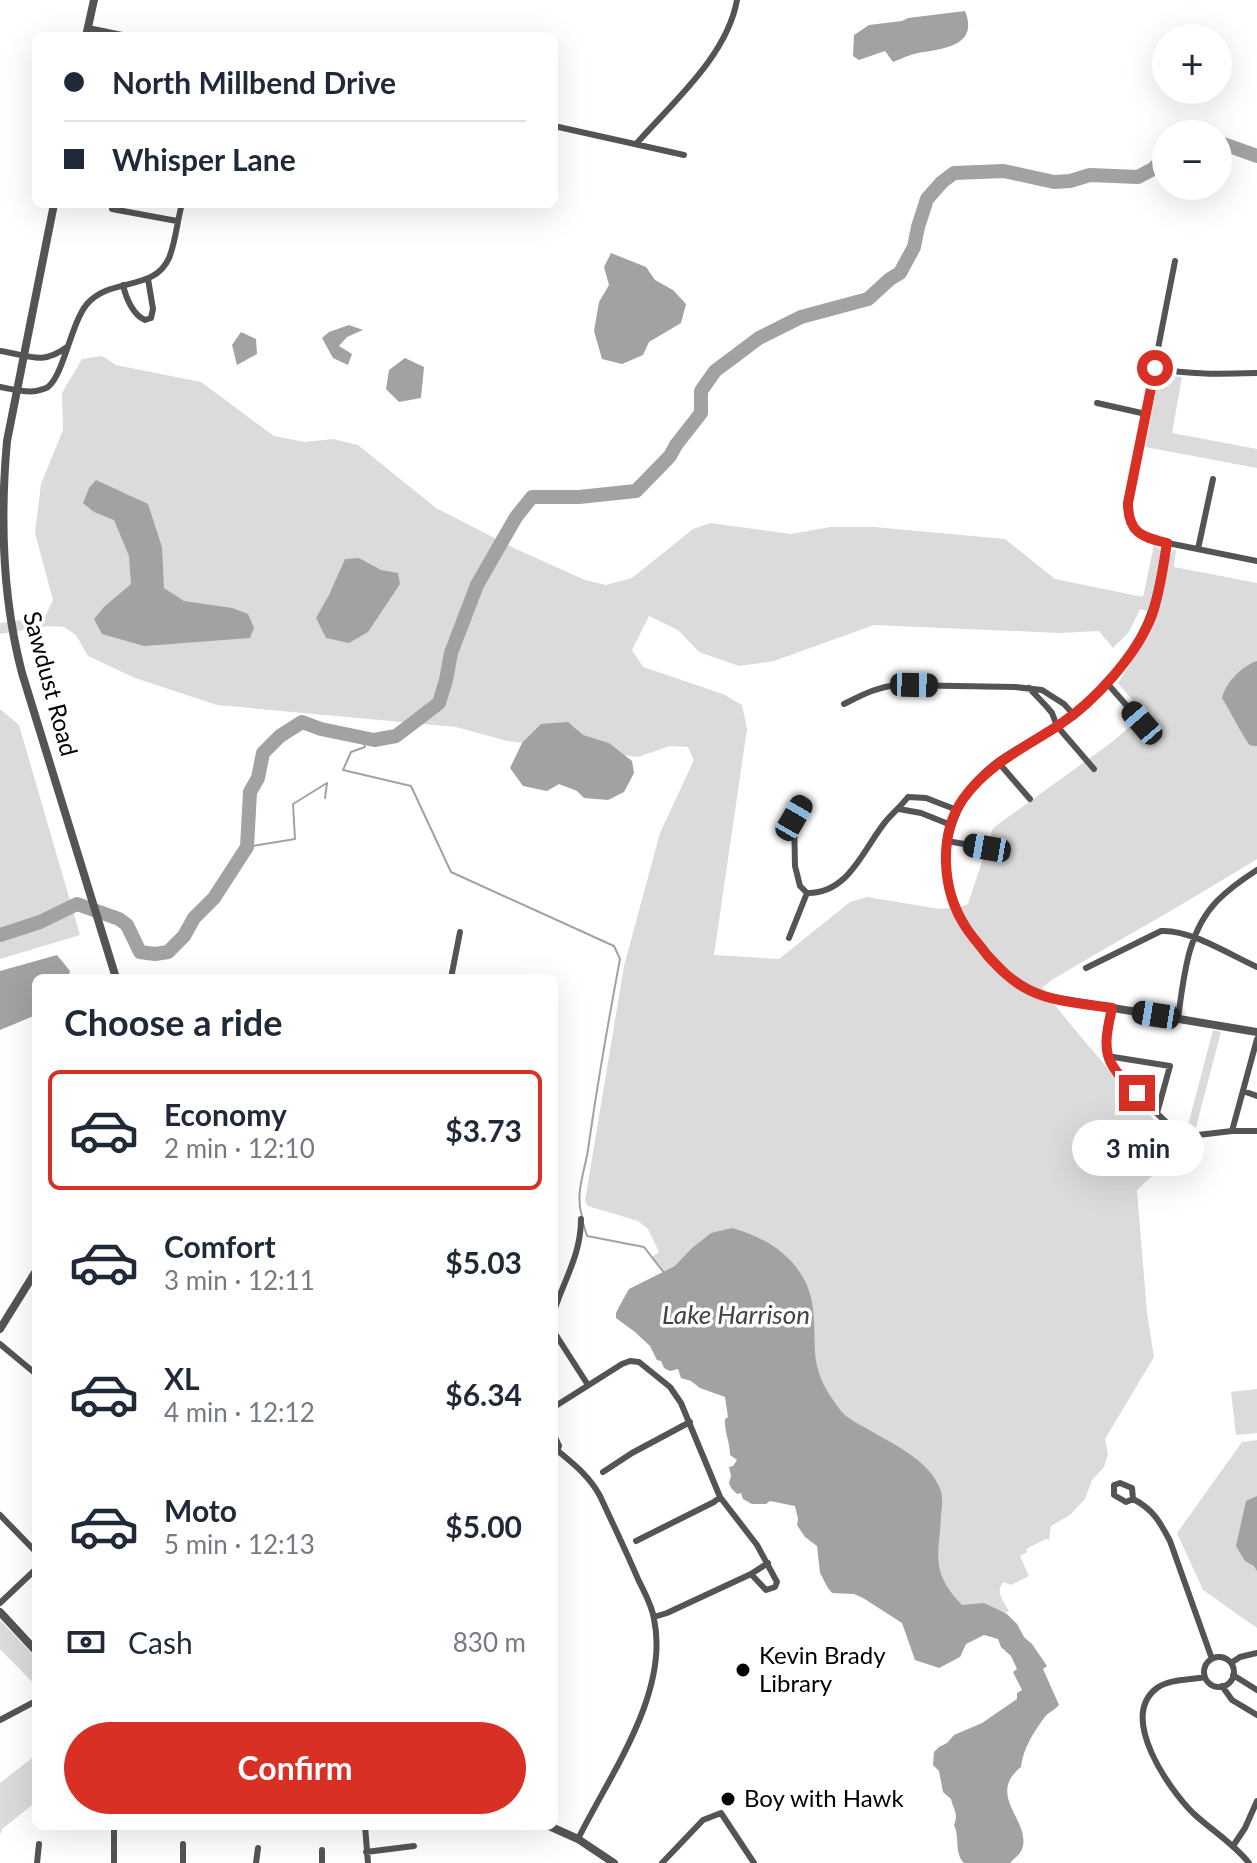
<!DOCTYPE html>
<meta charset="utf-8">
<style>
body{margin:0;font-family:Lato,sans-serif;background:#f2f2f3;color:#1f2937;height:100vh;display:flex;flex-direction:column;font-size:30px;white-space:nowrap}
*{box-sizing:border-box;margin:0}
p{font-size:26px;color:#747a83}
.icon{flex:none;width:44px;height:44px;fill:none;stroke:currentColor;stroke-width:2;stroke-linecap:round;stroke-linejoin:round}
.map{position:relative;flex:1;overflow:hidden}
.details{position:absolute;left:32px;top:974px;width:526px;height:856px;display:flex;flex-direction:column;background:#fff;border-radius:12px;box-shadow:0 8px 32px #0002}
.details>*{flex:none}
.guide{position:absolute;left:32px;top:32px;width:526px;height:176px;border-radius:12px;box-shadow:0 8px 32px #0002;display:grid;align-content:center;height:176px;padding:0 32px;background:#fff}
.controls{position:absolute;left:1152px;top:24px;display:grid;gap:16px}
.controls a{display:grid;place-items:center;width:80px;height:80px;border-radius:50%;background:#fff;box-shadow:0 8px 32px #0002;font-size:40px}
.end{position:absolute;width:36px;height:36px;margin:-18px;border:10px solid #d93025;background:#fff;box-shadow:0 0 0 4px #fff}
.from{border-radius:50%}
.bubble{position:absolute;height:56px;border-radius:28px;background:#fff;box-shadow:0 8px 32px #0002;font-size:26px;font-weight:700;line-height:56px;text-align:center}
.car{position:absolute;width:24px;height:48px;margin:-24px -12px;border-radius:10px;box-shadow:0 0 6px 2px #0007;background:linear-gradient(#222 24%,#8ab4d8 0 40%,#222 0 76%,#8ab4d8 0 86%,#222 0)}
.guide b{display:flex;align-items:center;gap:28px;height:76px;font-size:30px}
.guide b+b{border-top:2px solid #e0e1e3}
.guide i{width:20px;height:20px;background:#1f2937}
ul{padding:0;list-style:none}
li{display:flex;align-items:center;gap:24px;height:120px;margin:0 16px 12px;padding:0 16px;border:4px solid transparent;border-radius:12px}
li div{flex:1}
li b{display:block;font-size:30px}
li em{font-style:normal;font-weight:700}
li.active{border-color:#d93025}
li>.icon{width:72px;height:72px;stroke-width:1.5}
h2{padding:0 32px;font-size:36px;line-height:96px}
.pay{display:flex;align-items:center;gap:20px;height:88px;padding:0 32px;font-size:30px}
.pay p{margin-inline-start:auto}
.cta{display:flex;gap:16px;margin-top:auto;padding:16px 32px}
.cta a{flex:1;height:92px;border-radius:48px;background:#d93025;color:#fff;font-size:32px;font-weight:700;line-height:92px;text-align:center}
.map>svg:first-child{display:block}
.green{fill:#dbdbdb;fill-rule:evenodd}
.water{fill:#a2a2a2}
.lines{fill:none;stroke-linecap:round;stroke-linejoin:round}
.stream{stroke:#a2a2a2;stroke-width:2}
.river{stroke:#a2a2a2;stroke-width:14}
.minor{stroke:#545454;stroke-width:6}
.tertiary{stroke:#545454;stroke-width:8}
.route{stroke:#d93025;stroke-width:10}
.poi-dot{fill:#000;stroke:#fff;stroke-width:3}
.labels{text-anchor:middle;stroke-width:7;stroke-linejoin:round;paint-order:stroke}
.street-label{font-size:24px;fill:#000;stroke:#fff}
.poi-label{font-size:24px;fill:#000;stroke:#fff;text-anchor:start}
.water-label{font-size:26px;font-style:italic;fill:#434343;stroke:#fff}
</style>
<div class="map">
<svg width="1257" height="1863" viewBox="0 0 1257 1863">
<rect width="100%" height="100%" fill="#fff"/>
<path class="green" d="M102,356l14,9 85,17 73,54 31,6 28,-3 25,6 78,63 80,41 69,31 21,5 26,-7 61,-49 17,-6 81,11 39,-7h44l131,12 50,40 88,18 11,-52 7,6 -9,48 8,2 9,-44 4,-7h3l-2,17 83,16v276c-67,42 -137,80 -205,121l-10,8c42,56 90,107 137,159l-14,17 -28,26 10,123 7,44 -49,82 3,15 -4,13 -12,13 -7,19 -15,16 -19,11 -2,14 -3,-1 -20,10 1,3 -7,4 9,20 -18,9 -7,-3c-10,8 0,20 5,29l-26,12 -12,1 -216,-236 -103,-131 7,-5 -11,-23 -10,-8 -50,-15 -3,-5 39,-235 36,-133 34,-73 -6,-13 -18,-1 -32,11 -131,-16 -51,-14 -239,-22 -82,-27 -47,-22 -12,-21 -12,-8 -16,-1 -48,8v-11l45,-6 8,-17 -18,-67 6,-49 22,-54 -1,-37 20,-34zM1140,609l17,5 -7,19 -32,50 26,31 -32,28 -119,86 -25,76 -5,2 -23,3 -73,-12 -17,5 -71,57 -65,-4 33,-226 -5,-24 -19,-11 -80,-27 -11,-17 17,-34 29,14 21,22 40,14 35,-5 100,-36 186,8 39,-2 14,17 16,-16z
M1163,375l19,2 -10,56 85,16v19l-112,-21 13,-67z
M0,709l19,16 61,210 -80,24z
M1213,1030l8,2 -36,137 -8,-2z
M1257,1389v44l-21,2 -5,-43z
M1257,1440v188l-54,-38 -26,-57 65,-91z
M0,1620l36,38v28l-36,-37z
M36,1755v47l-34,27 -2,6v-52z"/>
<path class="water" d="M965,11c13,32 -16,37 -41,41 -11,1 -21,6 -31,10l-8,-11 -26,9 -6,-4 1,-21 15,-10 33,-4 6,-3z
M611,253l35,14 9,13 18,10 13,14 -5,19 -32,19 -6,13 -21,9 -20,-5 -8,-28 5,-29 10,-17 -5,-18z
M349,325l14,5 -16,7 -8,9 13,8 -4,11 -15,-7 -11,-20 7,-6z
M241,332l15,7 1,15 -20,11 -5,-20z
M405,358l19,9 -3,31 -22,4 -13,-13 3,-19z
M96,480l52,24 14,43 2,41 20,13 48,7 16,6 6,14 -4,10 -106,8 -42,-12 -8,-15 11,-13 26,-22 -2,-28 -15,-36 -20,-8 -11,-9 6,-15z
M359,558l22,12 17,3 2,11 -32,48 -19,11 -23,-5 -10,-20 13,-23 16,-36z
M1257,661v85c-2,0 -5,0 -7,-1 -3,-1 -24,-41 -28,-47 4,-16 20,-32 35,-37z
M568,722l15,13 26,8 23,18 2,12 -10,19 -16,8 -24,-2 -7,-7 -18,-7 -12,7 -24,-5 -13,-18 12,-25 19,-19z
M57,955l13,16 -2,7h-32v37l-36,15v-59z
M732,1228c40,11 76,36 81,81 4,37 -4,54 18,88 4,5 7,11 11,15 5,6 13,10 20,14 27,16 68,33 79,65 2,8 1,16 0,24 -2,43 -11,56 21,90l22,-2 23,11 10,10 7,13 8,7 15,22 -4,3 16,36c-4,5 -12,8 -15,13 -11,15 -21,31 -23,49 -36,29 11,54 1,82 -2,6 -8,9 -12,14h-46c-10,-10 -4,-26 -10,-38 5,-12 -1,-16 -3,-26l-8,-7 -4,-21 -6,-6 1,-13 5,-5 8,-4 7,-8 28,-12 35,-24v-6l5,-3 -9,-18 4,-3 -6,-13 -10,-9 -3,-8 -14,-4 -18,9 -6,13 -21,11 -24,-8 -13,-37 -39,-25 -9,-4 -22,-1 -4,-5 -8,-15 -3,-27 -12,-9 -8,-12 1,-6 -3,-13 -25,-5 -4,3h-14l-9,-5 -2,-6 -4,1 -6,-6 -2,-5 2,-7 -2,-9 4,-1 4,-6 -7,-5c0,-13 -6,-24 -5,-36l3,-2 -3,-20 -25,-9 -9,-7 -10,-3 -3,-9 -8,2 -6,-3 -3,-7 -4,-1 -7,-14 -15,-14 -19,-14v-5l4,-8 9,-16 46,-23 17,-18 19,-15z
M1257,1496v75l-3,-5 -9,-5 -9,-15 10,-45z"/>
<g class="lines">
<path class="stream" d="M362,739l3,8 -14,5 -8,18 68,16 40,86 163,74 6,13c-12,64 -23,127 -32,191 -4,24 -13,43 -6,67
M247,847l48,-8 -2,-35 34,-21 -2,15
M583,1223l4,13 57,11 21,27"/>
<path class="river" d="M1218,142l39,14
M0,935l40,-13 37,-18 42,15 8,6 13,27 15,2 13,-2 16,-16 10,-18 20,-20 33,-51 3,-55 8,-14 5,-25 17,-17 22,-14 19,7 53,11 22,-4 43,-33 7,-23 5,-27 26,-68 39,-68 16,-20h47l57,-6 34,-35 6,-11 25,-32v-22l14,-20 44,-33 42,-21 67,-18 22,-20 10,-6 14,-26 4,-20 9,-28 15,-17 12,-9 50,-2 50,11 16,-1 20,-6 48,2 15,-8 13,-13"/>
<path class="minor" d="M88,28l39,8
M554,126l130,29
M637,143c36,-41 90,-87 100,-143
M112,209l65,12
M1175,261l-47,242v12l5,12 15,12 109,22
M123,285c3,13 10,30 22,35l6,-2 2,-9 -5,-30
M0,351c29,4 41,15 67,-4
M1155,368c35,7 66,6 102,5
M0,387c11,2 25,6 36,4 4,-1 9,-2 12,-4 16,-13 23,-64 39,-83 23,-27 67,-12 82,-46 7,-17 8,-37 13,-54
M1097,403l49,11
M1198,549l15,-70
M1106,682l36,41
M1029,688l18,19 5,6 5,13 37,43
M844,704c18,-9 33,-17 53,-19l118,2 27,3 22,14 10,11
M998,762l32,37
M802,803l-8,15 1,48 5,20 7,7c42,1 56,-44 79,-72 7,-8 15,-15 22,-24l18,1 31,12
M899,809l22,4 30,12
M947,841l40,7
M789,938l18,-45
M1086,968l75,-37c29,-2 69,24 96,36
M451,978l9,-46
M1112,1008l-7,37 2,10 9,19 51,49 17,11
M1178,1018c6,-41 9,-86 39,-117 12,-12 26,-22 40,-31
M1107,1056l63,10 -13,47
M1243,1091l14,5
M1232,1131l25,-92
M1198,1135l34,-4h25
M554,1311c11,-33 27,-57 27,-92
M554,1332l34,53
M0,1344l36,30
M554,1407l68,-43 8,-3 9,1 31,25 11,16 39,94 37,48 20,37 -2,5 -9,3 -15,-16
M554,1435l5,11 -5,11
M558,1451c17,14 32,26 42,45 13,28 26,55 38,83 6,13 14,26 16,40 16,74 -45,157 -76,220
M603,1472l29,-19 58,-31
M1133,1499l-1,-11 -12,-5 -6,2v10l12,7 7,-3c20,10 27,23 37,42l42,118
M0,1515l36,37
M636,1541l78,-39 6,-5
M0,1603l36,-34
M654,1617l13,-4 84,-39 17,-11
M1204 1672a15 15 0 1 1 30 0a15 15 0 1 1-30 0Z
M1231,1663l9,-6 17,-4
M1233,1675l24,15
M1205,1677c-15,3 -36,2 -48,11 -39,29 12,101 36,125 18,17 40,30 56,50
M1222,1686l10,14 25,15
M0,1720l36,-19
M114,1826v37
M365,1826l3,37
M1233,1846l12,-18 12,-27
M366,1852l48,-6
M37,1863l2,-19
M183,1863v-19
M256,1863l2,-15
M322,1863v-13
M662,1863l41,-43 18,-7 33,50"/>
<path class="tertiary" d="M86,36l8,-36
M54,204l-47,237c-7,78 -5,156 15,232l94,305
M1167,543c-9,49 -12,78 -43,119 -15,19 -31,38 -50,53 -23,17 -49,29 -73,45 -52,37 -70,99 -41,156 18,35 49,68 87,81l210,35
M0,1329l36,-58
M0,1612l36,39
M549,1826l29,13 36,24"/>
</g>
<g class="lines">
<path class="route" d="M1137,1093c-34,-32 -35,-40 -25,-85 -27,-4 -59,-6 -83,-18 -17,-8 -30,-22 -42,-35 -7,-10 -16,-19 -22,-29 -23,-36 -27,-91 -2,-127 25,-35 61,-51 96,-74 35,-23 78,-70 93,-110 8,-23 11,-48 15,-72 -25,-6 -39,-10 -39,-40l27,-135"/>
</g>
<g class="poi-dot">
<circle cx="743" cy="1670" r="8"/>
<circle cx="728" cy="1799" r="8"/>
</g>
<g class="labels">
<g class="street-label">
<text transform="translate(50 684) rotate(75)" y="8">Sawdust Road</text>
</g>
<g class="poi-label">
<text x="759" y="1664">Kevin Brady<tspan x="759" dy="28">Library</tspan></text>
<text x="744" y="1807">Boy with Hawk</text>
</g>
<g class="water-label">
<text x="736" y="1324">Lake Harrison</text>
</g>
</g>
</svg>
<div class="controls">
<a>+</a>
<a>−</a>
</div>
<i class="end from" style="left:1155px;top:368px"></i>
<i class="end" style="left:1137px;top:1093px"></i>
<div class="bubble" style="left:1072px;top:1120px;width:132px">3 min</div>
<i class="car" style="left:914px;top:685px;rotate:91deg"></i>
<i class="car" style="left:1142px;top:723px;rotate:319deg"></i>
<i class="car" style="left:794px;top:818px;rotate:30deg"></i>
<i class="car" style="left:987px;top:848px;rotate:280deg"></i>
<i class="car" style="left:1156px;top:1015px;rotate:279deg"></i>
<div class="guide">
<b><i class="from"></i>North Millbend Drive</b>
<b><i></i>Whisper Lane</b>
</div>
<section class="details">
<h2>Choose a ride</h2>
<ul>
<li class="active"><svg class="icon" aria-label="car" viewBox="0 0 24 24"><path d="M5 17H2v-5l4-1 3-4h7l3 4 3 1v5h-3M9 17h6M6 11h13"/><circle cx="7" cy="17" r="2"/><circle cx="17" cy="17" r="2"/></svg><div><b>Economy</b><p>2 min · 12:10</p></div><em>$3.73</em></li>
<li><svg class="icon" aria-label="car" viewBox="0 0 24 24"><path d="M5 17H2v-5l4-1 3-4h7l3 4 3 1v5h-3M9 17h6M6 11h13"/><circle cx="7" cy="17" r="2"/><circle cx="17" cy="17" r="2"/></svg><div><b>Comfort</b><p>3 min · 12:11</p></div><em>$5.03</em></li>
<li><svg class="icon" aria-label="car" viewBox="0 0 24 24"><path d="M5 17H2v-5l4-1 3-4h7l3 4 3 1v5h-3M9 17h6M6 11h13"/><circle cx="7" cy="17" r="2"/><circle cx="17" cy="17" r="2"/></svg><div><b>XL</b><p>4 min · 12:12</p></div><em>$6.34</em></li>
<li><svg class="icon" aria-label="car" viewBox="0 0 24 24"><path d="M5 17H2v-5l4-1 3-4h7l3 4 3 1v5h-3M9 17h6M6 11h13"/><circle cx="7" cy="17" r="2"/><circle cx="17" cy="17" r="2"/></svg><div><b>Moto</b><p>5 min · 12:13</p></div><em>$5.00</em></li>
</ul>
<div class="pay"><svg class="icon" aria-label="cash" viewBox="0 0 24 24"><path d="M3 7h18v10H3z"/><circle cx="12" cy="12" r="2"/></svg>Cash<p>830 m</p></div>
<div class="cta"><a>Confirm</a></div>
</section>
</div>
